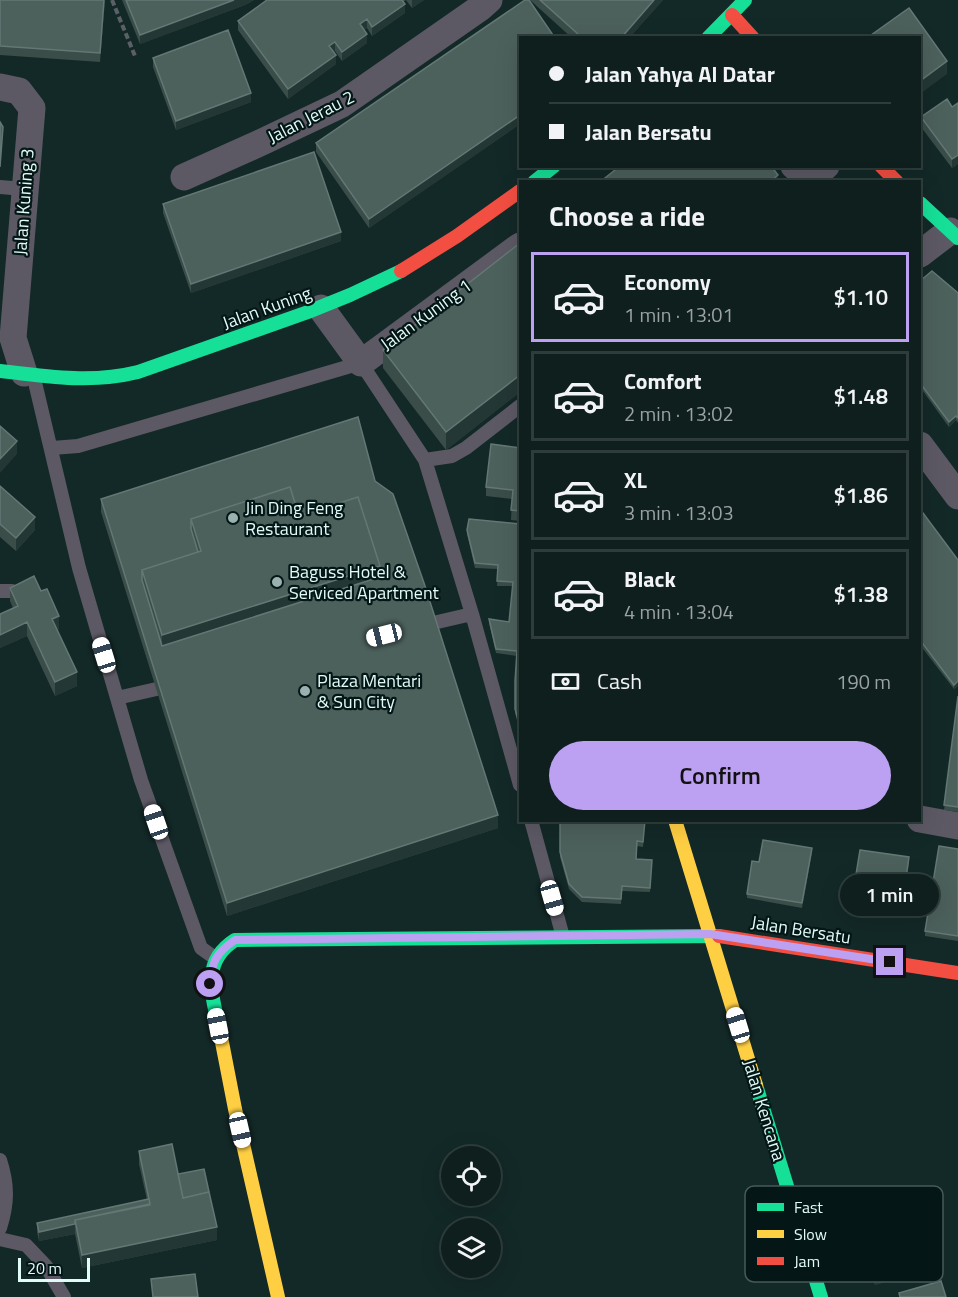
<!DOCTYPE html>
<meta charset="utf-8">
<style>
body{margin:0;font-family:"Titillium Web",sans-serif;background:#172726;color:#f1f3f6;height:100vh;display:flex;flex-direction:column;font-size:22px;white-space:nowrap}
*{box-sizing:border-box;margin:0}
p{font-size:20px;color:#9ba2a4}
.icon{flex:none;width:33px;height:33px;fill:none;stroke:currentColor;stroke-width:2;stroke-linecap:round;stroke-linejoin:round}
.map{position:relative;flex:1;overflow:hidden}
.side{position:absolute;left:519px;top:180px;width:402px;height:642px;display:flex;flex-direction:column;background:#0e1f1d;border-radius:0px;box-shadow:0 6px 24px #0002,0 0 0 2px #2e3d3b}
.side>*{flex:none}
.top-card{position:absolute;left:519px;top:36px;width:402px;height:132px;border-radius:0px;box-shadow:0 6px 24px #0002,0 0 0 2px #2e3d3b;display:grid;align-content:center;height:132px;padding:0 30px;background:#0e1f1d}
.controls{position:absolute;left:441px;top:1146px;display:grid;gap:12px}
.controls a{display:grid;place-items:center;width:60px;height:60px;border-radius:50%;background:#0e1f1d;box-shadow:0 6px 24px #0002,0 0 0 2px #2e3d3b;font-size:30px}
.scale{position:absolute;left:18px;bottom:15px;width:72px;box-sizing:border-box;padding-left:6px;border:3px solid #e1fbf8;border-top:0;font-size:16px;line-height:21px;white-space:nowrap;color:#e1fbf8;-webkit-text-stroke:4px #041716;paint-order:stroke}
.end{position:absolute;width:27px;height:27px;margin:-14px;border:8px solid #bca0f2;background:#111;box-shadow:0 0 0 3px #111}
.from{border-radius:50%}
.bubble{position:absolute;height:42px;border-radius:21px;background:#0e1f1d;box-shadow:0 6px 24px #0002,0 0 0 2px #2e3d3b;font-size:20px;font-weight:600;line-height:42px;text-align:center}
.car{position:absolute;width:18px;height:36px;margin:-18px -9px;border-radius:8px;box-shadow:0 0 4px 2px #0007;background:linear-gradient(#fff 24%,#345 0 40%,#fff 0 76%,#345 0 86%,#fff 0)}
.top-card b{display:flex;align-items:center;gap:21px;height:57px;font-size:22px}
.top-card b+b{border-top:2px solid #2e3d3b}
.top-card i{width:15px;height:15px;background:#f1f3f6}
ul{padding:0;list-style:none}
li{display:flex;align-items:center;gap:18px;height:90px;margin:0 12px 9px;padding:0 18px;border:3px solid #2e3d3b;border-radius:0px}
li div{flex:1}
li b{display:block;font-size:22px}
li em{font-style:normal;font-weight:600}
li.selected{border-color:#bca0f2}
li>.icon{width:54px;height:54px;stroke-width:1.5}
h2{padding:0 30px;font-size:27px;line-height:72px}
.pay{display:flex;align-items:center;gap:15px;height:66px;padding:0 30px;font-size:22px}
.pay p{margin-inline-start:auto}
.primary-button{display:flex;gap:12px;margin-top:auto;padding:12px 30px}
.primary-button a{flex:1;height:69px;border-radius:36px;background:#bca0f2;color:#111;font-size:24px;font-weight:600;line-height:69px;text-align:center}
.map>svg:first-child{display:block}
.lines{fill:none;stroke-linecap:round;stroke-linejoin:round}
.path{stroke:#5b5f66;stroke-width:4;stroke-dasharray:6 3;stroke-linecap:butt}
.lane{stroke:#5c5965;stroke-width:14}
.street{stroke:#5c5965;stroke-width:27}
.fast{stroke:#16e098;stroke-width:14}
.slow{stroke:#ffcf43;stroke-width:14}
.jam{stroke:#f24e42;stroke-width:14}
.wall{fill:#3a4d49}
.shaded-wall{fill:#233734}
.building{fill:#4c605c;stroke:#637874;stroke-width:1.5;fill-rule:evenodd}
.route{stroke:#bca0f2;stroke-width:8}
.poi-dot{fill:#99b2af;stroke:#041716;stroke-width:2}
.labels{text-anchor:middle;stroke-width:4.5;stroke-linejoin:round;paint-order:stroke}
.street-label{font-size:18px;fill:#e1fbf8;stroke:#041716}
.poi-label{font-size:18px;fill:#e1fbf8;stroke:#041716;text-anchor:start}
.key{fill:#041716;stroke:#465b5a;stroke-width:1.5}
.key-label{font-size:16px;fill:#e1fbf8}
</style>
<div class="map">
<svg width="958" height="1297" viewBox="0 0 958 1297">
<rect width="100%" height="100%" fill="#132927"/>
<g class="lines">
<path class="path" d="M112,0l23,56"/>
<path class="lane" d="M0,187l24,2
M33,374l46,194 62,212 60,168 14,10
M52,448l26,-2 283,-83 64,97 47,154 48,171
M425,460l27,-4 14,-8 54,-42
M0,591h12
M420,626l52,-12
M117,698l57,-13
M531,820l32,117
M0,1160c8,25 8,43 0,68
M0,1239l26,6 20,21 18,31"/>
<path class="street" d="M0,87l19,4 13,17 -19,230 11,35
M794,166l16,15 16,-15
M184,177l78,-35 80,-38 138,-96 9,-8
M920,254l30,-23
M321,308l40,55 159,-117
M920,445l38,51
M920,819l38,7"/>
<path class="fast" d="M708,38l37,-38
M534,182l20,-16
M920,203l38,35
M0,371c48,5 89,13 138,1l170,-60 42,-17 51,-24
M220,1032c-7,-35 -21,-69 15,-92l484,-4
M756,1085l65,212"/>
<path class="slow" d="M675,820l81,265
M220,1032l15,77 43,188"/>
<path class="jam" d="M732,15l21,23
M881,166l16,16
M401,271l56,-35 63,-45
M719,936l239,37"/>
</g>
<path class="wall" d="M0,0h105l-5,62 -100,-7z
M122,0h132l-9,5 -105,39z
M267,0h157l-12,8 -6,-8 -3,2 2,11 -33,23 -5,-8 -3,2 3,13 -25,18 -7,-10 -1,1 2,12 -48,35 -50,-69v-9z
M530,0h133l-34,38h-57z
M520,38v86l-151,104 -53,-76v-9z
M153,58l98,44 -75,28 -23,-63z
M958,103v61l-6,4 -31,-41v-10l31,-10z
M163,204l178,37 -150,52 -28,-80z
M520,243v149l-74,58 -63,-82v-18z
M920,281l38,12v130l-2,-3 -7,7 -29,-40z
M520,448v73l-9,-1 1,-21 -26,-3v-9z
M375,481l123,347 -271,88 -126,-404v-13z
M0,486l35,44 -19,21 -16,-14z
M920,509l38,51v126l-4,3 -34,-44z
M520,524v207l-5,-18v-32l2,-25 -21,-3 -7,-30v-4l20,3 4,-36h-16l1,-17 -23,-1 -8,-34v-4z
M10,588l49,41 -2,1 20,56 -22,10 -28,-60 -27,12v-34l13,-6 -3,-7z
M958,696v116l-14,-2z
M560,820h85l-2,27 -6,-1 -1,13 16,1 -2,32 -28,-1 -1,13 -39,-2 -13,-13 -9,-32z
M958,849v92l-33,-5v-5z
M812,852l-10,56 -55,-10v-4l12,-32z
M909,862l-7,48 -50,-7v-4z
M139,1151l39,23 39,66 -135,28 -7,-34 -36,7 -2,-9v-9l110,-23 -8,-36z
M858,1223l71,46 -54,16 -17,-58z"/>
<path class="shaded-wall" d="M104,0h1l-5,62v-9z
M234,0h20l-9,5 -105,39v-9z
M412,0h12l-12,8z
M654,0h9l-34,38h-8z
M405,4v9l-33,23v-9z
M367,19v9l-7,5v-9z
M367,34v9l-25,18v-9z
M335,42v9l-6,4v-9z
M336,55v9l-48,35v-10z
M947,61v13l-27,20v-13z
M251,93v9l-75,28v-9z
M520,115v9l-151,104v-9z
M958,155v9l-6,4v-9z
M778,175v7h-8z
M341,232v9l-150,52v-9z
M520,375v17l-74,58v-18z
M956,416v4l-7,7v-5z
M17,441v13l-17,19v-14z
M35,517v13l-19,21v-13z
M380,566v24l-218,69v-24z
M59,616v13l-7,4v-14z
M27,622v14l-27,12v-13z
M77,672v14l-22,10v-14z
M958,681v5l-4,3v-4z
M498,815v13l-271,88v-13z
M812,848v4l-10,56v-5z
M909,857v5l-7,48v-4z
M75,1224v10l-36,7v-9z
M217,1227v13l-135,28v-13z
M929,1264v5l-54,16v-5z"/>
<path class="building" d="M0,0h104l-4,53 -100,-7z
M126,0h108l-94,35z
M267,0h135l3,4 -33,23 -5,-8 -7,5 7,10 -25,18 -7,-10 -6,4 7,9 -48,34 -50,-68z
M525,0h4l26,38h-35v77l-151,104 -53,-76z
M540,0h114l-33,38h-46l3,-4z
M909,8l38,53 -27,20v-43h-53z
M228,30l23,63 -75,28 -23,-63z
M947,99l5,8 6,-4v52l-6,4 -31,-42z
M0,122l3,5 -3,40z
M314,152l27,80 -150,52 -28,-80z
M620,166h151l7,9 -8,7h-170z
M520,243v132l-74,57 -63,-82z
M932,271l26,22v125l-2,-2 -7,6 -29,-39v-102z
M358,417l17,64 18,13 31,89 74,232 -271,88 -126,-404zM290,487l9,29 59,-19 22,69v11l-218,69 -20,-66v-10l56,-18 -7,-23v-10z
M0,426l17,15 -17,18z
M491,444l29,4v63l-9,-1 2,-20 -27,-3z
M0,486l35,31 -19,21 -16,-14z
M290,487l9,29 59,-19 22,69 -218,69 -20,-65 59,-19 -10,-32z
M920,509l38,51v121l-4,4 -34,-45z
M469,519l51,5v203l-5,-18v-28l2,-30 -21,-2 -7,-30 20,3 4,-40 -16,-1 1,-16 -23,-2 -8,-33z
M34,576l7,15 6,-2 12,27 -7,3 25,53 -22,10 -28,-60 -27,13v-21l18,-8 -8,-18z
M958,696v111l-14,-2z
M560,820h85l-2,22 -6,-1 -1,18 16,1 -2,28 -28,-2 -1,13 -39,-2 -13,-13 -9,-32z
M763,840l49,8 -10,55 -55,-9 5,-33 7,1z
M939,846l19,3v87l-33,-5z
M860,850l49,7 -7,49 -50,-7z
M172,1144l11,54 26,-6 8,35 -135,28 -7,-35 75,-16 -11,-53z
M204,1169l5,23 -26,6 -5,-24z
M149,1199l1,6 -75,15v4l-36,8 -2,-9z
M195,1274l3,23h-45l-2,-18z
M941,1281l5,16h-46l-1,-4z"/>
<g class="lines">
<path class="route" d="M210,984c2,-23 6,-31 25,-44l475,-6 180,28"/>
</g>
<g class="poi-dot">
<circle cx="233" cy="518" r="6"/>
<circle cx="277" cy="582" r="6"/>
<circle cx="305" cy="691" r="6"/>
</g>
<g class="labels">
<g class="street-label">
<text transform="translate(311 117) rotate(-27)" y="6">Jalan Jerau 2</text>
<text transform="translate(24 202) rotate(-86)" y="6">Jalan Kuning 3</text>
<text transform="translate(267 308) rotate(-20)" y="6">Jalan Kuning</text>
<text transform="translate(426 315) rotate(-36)" y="6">Jalan Kuning 1</text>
<text transform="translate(801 930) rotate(9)" y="6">Jalan Bersatu</text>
<text transform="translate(764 1110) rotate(73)" y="6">Jalan Kencana</text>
</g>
<g class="poi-label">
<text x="245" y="514">Jin Ding Feng<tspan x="245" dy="21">Restaurant</tspan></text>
<text x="289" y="578">Baguss Hotel &amp;<tspan x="289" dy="21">Serviced Apartment</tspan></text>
<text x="317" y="687">Plaza Mentari<tspan x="317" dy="21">&amp; Sun City</tspan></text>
</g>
</g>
<rect x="745" y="1186" width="198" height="96" rx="9" class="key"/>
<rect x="757" y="1203" width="27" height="8" fill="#16e098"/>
<rect x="757" y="1230" width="27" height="8" fill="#ffcf43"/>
<rect x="757" y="1257" width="27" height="8" fill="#f24e42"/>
<g class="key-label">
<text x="794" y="1213">Fast</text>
<text x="794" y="1240">Slow</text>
<text x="794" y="1267">Jam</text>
</g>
</svg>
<div class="controls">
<a><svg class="icon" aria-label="locate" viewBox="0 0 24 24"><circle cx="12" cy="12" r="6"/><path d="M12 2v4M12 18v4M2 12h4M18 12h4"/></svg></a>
<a><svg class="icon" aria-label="layers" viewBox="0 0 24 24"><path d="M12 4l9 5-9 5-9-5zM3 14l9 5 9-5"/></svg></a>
</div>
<div class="scale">20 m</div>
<i class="end from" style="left:210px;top:984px"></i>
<i class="end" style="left:890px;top:962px"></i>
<div class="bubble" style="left:840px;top:874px;width:99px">1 min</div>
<i class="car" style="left:384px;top:635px;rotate:256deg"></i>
<i class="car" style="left:104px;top:655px;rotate:343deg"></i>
<i class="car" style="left:156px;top:822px;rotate:341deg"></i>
<i class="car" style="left:552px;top:898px;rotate:164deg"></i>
<i class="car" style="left:738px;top:1025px;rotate:343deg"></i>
<i class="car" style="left:218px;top:1026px;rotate:349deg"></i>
<i class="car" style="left:240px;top:1130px;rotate:167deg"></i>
<div class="top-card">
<b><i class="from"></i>Jalan Yahya Al Datar</b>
<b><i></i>Jalan Bersatu</b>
</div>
<section class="side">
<h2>Choose a ride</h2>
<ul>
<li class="selected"><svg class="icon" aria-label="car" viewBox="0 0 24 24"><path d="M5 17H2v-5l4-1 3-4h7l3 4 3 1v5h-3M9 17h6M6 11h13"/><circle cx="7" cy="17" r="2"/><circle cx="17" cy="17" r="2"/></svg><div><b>Economy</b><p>1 min · 13:01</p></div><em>$1.10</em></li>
<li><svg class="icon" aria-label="car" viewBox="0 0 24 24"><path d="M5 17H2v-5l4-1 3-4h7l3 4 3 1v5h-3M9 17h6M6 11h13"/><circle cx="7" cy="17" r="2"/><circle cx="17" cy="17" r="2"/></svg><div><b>Comfort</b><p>2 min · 13:02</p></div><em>$1.48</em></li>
<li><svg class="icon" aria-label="car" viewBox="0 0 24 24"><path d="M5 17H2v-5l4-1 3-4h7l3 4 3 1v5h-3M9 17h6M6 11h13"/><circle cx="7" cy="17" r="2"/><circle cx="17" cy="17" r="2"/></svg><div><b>XL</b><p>3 min · 13:03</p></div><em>$1.86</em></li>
<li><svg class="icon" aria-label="car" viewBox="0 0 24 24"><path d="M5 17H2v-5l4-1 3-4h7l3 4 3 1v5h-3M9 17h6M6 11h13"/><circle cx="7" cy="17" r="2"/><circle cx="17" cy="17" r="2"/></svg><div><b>Black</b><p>4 min · 13:04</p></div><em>$1.38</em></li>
</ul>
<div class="pay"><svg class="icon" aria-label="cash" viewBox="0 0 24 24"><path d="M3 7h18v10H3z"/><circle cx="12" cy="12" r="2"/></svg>Cash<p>190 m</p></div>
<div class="primary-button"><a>Confirm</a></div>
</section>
</div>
